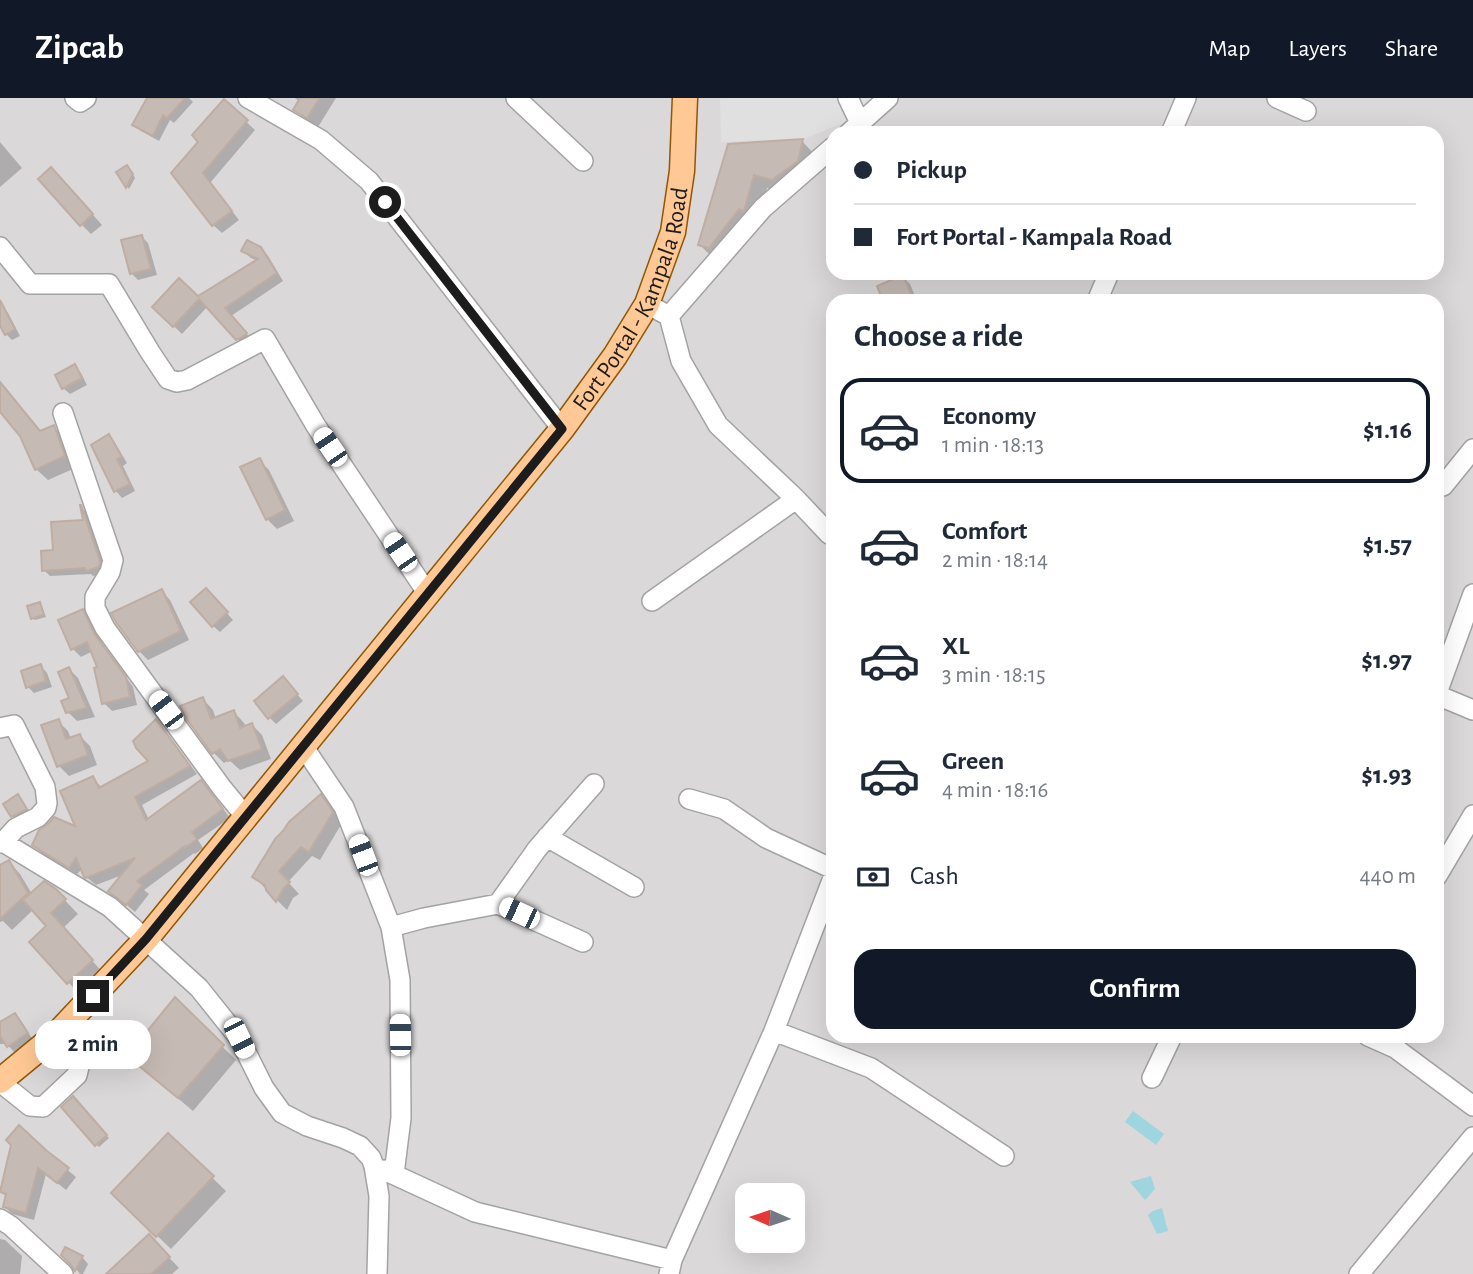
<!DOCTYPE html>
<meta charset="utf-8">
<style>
body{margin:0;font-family:"Alegreya Sans",sans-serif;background:#f2f2f3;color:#1f2937;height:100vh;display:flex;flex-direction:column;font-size:26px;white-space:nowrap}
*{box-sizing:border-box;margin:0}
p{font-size:23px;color:#747a83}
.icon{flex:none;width:38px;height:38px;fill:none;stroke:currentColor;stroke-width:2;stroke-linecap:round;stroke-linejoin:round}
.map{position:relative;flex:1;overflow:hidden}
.panel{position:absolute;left:826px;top:196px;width:618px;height:749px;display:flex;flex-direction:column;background:#fff;border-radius:21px;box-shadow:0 7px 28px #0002}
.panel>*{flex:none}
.banner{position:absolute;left:826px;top:28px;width:618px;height:154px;border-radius:21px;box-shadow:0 7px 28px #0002;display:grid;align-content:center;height:154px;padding:0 28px;background:#fff}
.needle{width:46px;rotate:273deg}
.tools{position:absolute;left:735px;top:1085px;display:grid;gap:14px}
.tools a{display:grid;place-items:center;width:70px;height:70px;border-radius:14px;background:#fff;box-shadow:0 7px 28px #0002;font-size:35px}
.end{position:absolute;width:32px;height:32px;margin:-16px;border:9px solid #1c1c1c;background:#fff;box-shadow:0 0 0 4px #fff}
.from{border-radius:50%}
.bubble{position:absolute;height:49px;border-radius:21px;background:#fff;box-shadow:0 7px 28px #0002;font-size:23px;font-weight:600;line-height:49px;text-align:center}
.car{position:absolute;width:21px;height:42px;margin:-21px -10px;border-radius:9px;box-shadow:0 0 5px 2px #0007;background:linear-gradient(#fff 24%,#345 0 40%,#fff 0 76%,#345 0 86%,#fff 0)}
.banner b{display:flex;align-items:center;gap:24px;height:66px;font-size:26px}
.banner b+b{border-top:2px solid #e0e1e3}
.banner i{width:18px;height:18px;background:#1f2937}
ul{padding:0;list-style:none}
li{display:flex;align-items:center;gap:21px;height:105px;margin:0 14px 10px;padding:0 14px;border:4px solid transparent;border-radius:21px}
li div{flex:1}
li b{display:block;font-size:26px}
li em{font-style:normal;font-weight:600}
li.current{border-color:#111827}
li>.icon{width:63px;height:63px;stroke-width:1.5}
h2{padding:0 28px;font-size:32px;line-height:84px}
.pay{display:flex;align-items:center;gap:18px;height:77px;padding:0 28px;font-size:26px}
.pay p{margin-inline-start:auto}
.button{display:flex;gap:14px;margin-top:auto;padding:14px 28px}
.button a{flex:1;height:80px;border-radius:21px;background:#111827;color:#fff;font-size:28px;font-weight:600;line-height:80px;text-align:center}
header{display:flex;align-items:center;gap:42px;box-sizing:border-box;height:98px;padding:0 35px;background:#111827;color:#fff}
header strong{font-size:33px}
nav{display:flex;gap:38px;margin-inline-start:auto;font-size:24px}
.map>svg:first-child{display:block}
.residential{fill:#dad8d9;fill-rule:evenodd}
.parking{fill:#e0e0e0}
.water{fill:#9ed5de}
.shadow{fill:#0003}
.building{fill:#c6bab4;stroke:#c0ada2;stroke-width:2}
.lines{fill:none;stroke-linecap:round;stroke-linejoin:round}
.minor-casing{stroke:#a3a3a3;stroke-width:22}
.major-casing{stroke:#935600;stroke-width:27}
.minor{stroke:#fff;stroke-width:19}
.major{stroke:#ffc894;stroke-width:24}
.route{stroke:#1c1c1c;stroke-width:9}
.labels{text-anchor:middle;stroke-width:7;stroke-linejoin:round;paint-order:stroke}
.street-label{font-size:24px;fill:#1c1c1c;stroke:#fff}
</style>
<header>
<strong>Zipcab</strong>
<nav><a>Map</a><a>Layers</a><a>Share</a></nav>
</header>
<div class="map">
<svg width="1473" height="1176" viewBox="0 0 1473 1176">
<rect width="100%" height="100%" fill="#eee8e0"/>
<path class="residential" d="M0,0h1473v1176h-1473zM833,35h604v140h-604zM833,203h604v735h-604zM747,1097h46v46h-46z"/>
<path class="parking" d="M720,0h154l-28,24 -40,16 -85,4z"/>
<path class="water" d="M1133,1013l31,23 -8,11 -31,-23z
M1151,1078l4,13 -10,11 -15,-18z
M1162,1110l6,23 -11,3 -9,-19 5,-4z"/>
<path class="shadow" d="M150,0h39l4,4 -19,21 -4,-3 -11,21 -18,-10 -7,-6z
M295,0h41l-18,29 -13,-8 -10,-10 5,-7z
M224,3l31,29 -45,53 29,37 -17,13 -9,-8 -40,-52 27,-31z
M802,43l13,14 -28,38 -20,-5 -9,35 -44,36 -14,-14 29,-99z
M0,44l22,26 -22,19z
M130,71l5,9 -6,11 -11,-17z
M61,81l41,46 -11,9 -10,-10z
M142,139l6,6 9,32 -19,5 -7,-7z
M260,150l8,8 15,25 -52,35 22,25 -8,6 -37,-41 -26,28 -28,-27 44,-9 60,-37 -7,-3 -8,-7z
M903,179l7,7 7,17h-32z
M2,209l6,6 12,23 -8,4 -6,-6 -6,-12v-14z
M75,269l6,6 6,12 -17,9 -7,-6z
M0,284l41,51 13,-6 11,12 10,29 -27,12 -12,-11 -15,-34 -21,-26z
M109,339l6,6 12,20 -4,3 12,25 -13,7 -6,-7z
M259,362l10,10 25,51 -17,8 -10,-10z
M82,410l5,5 19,55 -2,5 -11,3 -2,-2 -41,2 -6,-6 11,-18 31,-31z
M206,492l27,30 -13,12 -7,-6z
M162,493l8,9 19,40 -41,20 -9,-9z
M40,506l2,3 4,10 -11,3 -2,-2z
M82,513l9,8 12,26 30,42 4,18 -25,6 -8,-8 -5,-35 -6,-17 -12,6 -8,-8z
M41,568l6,7 5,14 -18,6 -6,-6z
M69,571l9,9 17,39 -18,4 -9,-9 3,-14z
M289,587l14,16 -27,23 -6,-6z
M203,601l10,11 3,9 18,-7 10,11 2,4 6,-2 10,10 9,24 -31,11 -11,-10 -5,3 -11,-11z
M58,623l10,10 3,8 9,-3 10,10 7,19 -28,11 -10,-10z
M156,624l8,7 33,45 -55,31 7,15 60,-30 21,28 -32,22 5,8 -8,6 -1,-1 -50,37 5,4 -14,18 -25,-21 15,-17 -29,11 -11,-9 -3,-7 -5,5 -35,-21 -8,-8 45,-16 14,-51 9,10 48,-27z
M320,698l10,10 12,17 -22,37 -8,-4 -24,26 11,12 -6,4 -6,12 -33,-33z
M18,699l6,6 8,13 -13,6 -7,-6z
M9,764l11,12 12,20 23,-4 23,24 -15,14 42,47 -23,22 -51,-55 18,-16 -15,-17 -22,21 -9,-9 -3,1v-55z
M175,902l61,60 -43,51 -50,-42z
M15,917l6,6 12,19 -19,12 -7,-8h-7v-20z
M73,1000l36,40 -10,9 -36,-40z
M168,1037l58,56 -55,58 -58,-56z
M46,1054l30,25 -10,13 -20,-16 -12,46 -22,-6 -7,-7 2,-10 -6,-5z
M0,1141l5,1 17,16 -2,18h-20z
M159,1149l20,21 -7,6h-64z
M82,1159l6,7 -5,10h-3l-7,-9z"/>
<path class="building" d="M147,0h38l-18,20 -4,-3 -10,21 -21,-11z
M300,0h20l-13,20 -14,-8z
M224,1l24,21 -45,53 29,38 -20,15 -41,-53 27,-31 -6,-7z
M803,41l-5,22 -26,19 -18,-5 -10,36 -5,-2 -30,39 -11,-3 30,-101z
M127,67l6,9 -7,14 -10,-16z
M51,69l42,47 -13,12 -42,-47z
M142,137l9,34 -21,5 -9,-34z
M247,142l14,7 16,26 -52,35 22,25 -5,4 -6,3 -37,-41 -26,28 -21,-20 27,-29 19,18 60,-37 -17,-8z
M903,177l11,26h-31l-6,-15z
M0,202l15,29 -10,6 -5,-9z
M75,266l7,14 -20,11 -7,-14z
M0,284l40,49 14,-6 11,31 -30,14 -15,-34 -20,-24z
M109,336l13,23 -5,2 13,25 -16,8 -23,-47z
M260,360l25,52 -19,10 -26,-53z
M80,407h1l19,56 -1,6 -13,4 -1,-3 -43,3 -1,-20 12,-1 -2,-28 32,-2z
M206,490l22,24 -16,15 -22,-25z
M162,491l19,42 -43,21 -22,-30 -5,-9z
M40,504l4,13 -13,4 -4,-13z
M83,511l12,26 31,42 4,20 -28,7 -8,-36 3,-1 -10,-25 -16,8 -13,-30z
M41,566l5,17 -20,7 -5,-17z
M69,569l18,41 -21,5 -5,-12 8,-3 -11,-26z
M283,578l15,18 -30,25 -14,-18z
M203,599l8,22 23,-9 6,18 12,-5 10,26 -34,12 -8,-12 -8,5 -28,-39 -4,-9z
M59,621l7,20 14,-5 8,21 -31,12 -16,-42z
M156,621l34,47 -55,31 11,23 55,-40 22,29 -31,23 5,7 -11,8 -1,-1 -48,35 5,4 -16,20 -18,-14 27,-33 -49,20 -2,-1 -8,-19 -7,10 -37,-23 7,-15 8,-5 7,-8 21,9 -15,-35 33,-15 6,12 49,-27 -12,-13 -3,-7z
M18,696l9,15 -16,8 -8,-13z
M321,696l12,18 -24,40 -8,-5 -22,24 11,11 -6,6 -8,14 -10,-12 -1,-5 -13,-8 23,-38 8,-8 6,-9z
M9,762l19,33 -28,26v-54z
M44,783l12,8 10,10 -15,14 42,47 -26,24 -38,-42 17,-16 -23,-26z
M175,899l49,48 -46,53 -51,-42z
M15,915l13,20 -21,14 -7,-11v-14z
M73,998l34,39 -12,11 -34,-39z
M19,1027l28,26 22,17 -12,15 -19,-15 -12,45 -23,-6 3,-13 -6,-2 11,-47 -5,-5z
M168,1035l46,43 -58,61 -45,-44z
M149,1136l21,23 -19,17h-45z
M65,1149l18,9 -8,15 -4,-6 -10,-10z"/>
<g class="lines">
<defs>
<path id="minor" d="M75,0l5,4 6,-4
M248,0l73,42 48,41 193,248
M516,0l67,63
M848,0l12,25
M1277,0l29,13
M849,35l39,-35
M1171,35l15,-35
M0,149l30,37h79l41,68 18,27 9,3 10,-2 78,-41 51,87 112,168
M1097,203l12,-28
M647,206l22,12 12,45 37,64 78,74 33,35 4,2
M669,218l94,-108 70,-61
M63,315l50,147 -3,12 -15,25v11l10,20 117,160 23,28
M1443,388l30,-37
M652,503l144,-102
M1437,595l36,-99
M1437,597l36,15
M0,630l14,-3 31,62 2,16 -1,5 -8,9 -22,11 -13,14
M303,648l41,61 47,120 9,53 1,138 -7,56
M689,701l35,10 42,29 67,31
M547,739l87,50
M0,745l3,-1 107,65 89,81 40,50 25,50 18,25 25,13 36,12 17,8 11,12 3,8 5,30 -2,78
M1437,778l36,-61
M498,806l39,-55 57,-65
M391,829l33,-9 74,-14 85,38
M774,933l97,37 133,88
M1368,938l27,12 78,58
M1152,980l20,-42
M0,984l30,24 13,1 34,-32 3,-12 -23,-29
M384,1072l91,42 197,48
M0,1121l11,7 52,48
M669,1176l3,-14 102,-229 59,-153
M1359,1176l114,-137"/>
<g id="major">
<path id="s1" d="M0,983l57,-47 89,-95 416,-510 53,-73 32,-52 26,-72 9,-61 3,-73"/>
</g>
</defs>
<use href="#minor" class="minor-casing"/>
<use href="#major" class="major-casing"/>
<use href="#minor" class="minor"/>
<use href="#major" class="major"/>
</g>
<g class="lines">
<path class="route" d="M93,898l53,-57 416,-510 -177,-227"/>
</g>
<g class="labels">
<g class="street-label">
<text dy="8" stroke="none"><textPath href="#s1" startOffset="1012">Fort Portal - Kampala Road</textPath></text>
</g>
</g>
</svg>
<div class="tools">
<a><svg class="needle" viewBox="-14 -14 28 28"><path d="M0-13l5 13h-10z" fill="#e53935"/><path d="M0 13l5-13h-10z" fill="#747a83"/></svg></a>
</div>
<i class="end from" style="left:385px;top:104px"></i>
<i class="end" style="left:93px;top:898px"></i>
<div class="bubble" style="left:35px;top:922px;width:116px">2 min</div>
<i class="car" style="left:330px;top:349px;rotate:326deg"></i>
<i class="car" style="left:400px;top:454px;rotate:326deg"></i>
<i class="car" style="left:166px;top:612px;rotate:323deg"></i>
<i class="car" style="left:363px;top:757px;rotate:339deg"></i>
<i class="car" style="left:519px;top:815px;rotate:295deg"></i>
<i class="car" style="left:400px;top:937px;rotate:359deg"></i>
<i class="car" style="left:239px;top:940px;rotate:154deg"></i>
<div class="banner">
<b><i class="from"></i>Pickup</b>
<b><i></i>Fort Portal - Kampala Road</b>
</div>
<section class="panel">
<h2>Choose a ride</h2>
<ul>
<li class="current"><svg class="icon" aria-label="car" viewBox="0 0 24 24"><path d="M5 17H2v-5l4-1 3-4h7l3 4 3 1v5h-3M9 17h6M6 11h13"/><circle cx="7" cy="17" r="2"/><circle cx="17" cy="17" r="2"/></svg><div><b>Economy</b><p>1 min · 18:13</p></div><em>$1.16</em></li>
<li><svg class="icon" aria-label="car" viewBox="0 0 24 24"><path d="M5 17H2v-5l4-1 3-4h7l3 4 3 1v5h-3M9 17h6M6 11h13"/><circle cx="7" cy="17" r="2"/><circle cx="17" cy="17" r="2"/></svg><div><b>Comfort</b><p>2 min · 18:14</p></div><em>$1.57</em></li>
<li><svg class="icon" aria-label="car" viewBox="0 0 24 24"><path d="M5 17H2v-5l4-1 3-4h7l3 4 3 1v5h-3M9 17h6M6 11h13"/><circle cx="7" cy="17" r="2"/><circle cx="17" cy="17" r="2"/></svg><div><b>XL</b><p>3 min · 18:15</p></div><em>$1.97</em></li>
<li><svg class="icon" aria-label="car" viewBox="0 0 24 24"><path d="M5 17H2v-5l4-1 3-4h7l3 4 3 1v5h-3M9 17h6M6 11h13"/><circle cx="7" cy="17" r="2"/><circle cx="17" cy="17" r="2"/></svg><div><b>Green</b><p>4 min · 18:16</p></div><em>$1.93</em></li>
</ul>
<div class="pay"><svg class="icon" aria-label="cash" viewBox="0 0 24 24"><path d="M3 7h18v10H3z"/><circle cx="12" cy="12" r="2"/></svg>Cash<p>440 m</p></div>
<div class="button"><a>Confirm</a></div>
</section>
</div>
